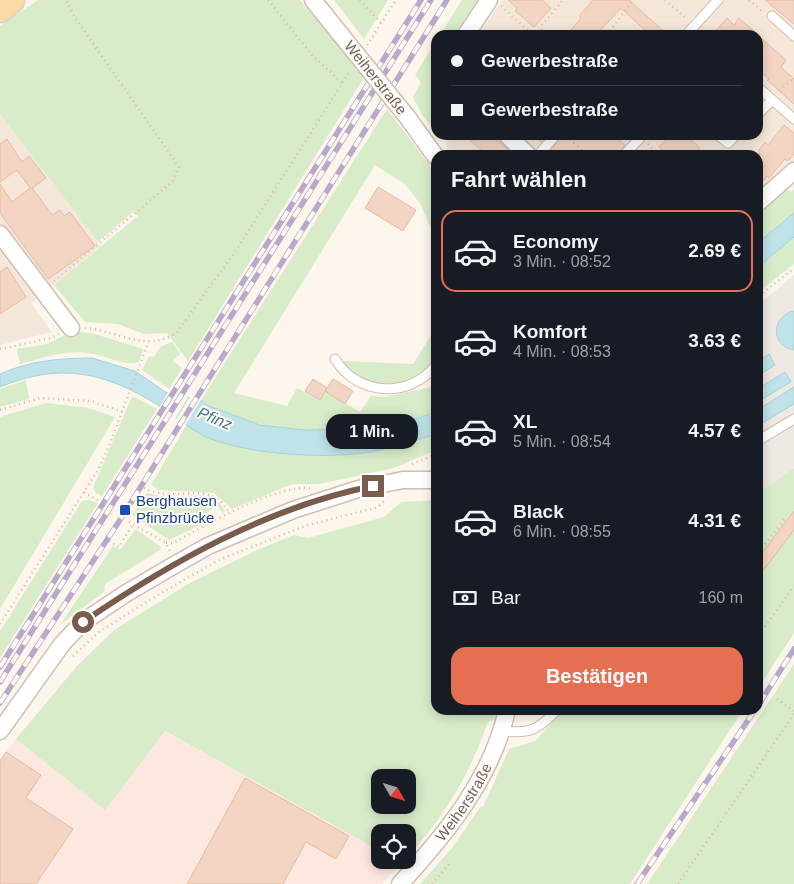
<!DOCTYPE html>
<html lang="de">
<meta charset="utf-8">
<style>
body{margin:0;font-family:Arial,sans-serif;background:#242831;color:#f1f3f6;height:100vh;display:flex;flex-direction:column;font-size:19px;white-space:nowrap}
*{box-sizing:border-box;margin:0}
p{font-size:16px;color:#9ea1a6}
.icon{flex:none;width:28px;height:28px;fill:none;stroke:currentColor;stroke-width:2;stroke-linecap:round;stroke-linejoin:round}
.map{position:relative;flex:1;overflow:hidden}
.details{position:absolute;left:431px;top:150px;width:332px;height:565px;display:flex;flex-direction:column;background:#171b24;border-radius:15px;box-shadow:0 2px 12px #0003}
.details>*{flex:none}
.banner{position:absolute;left:431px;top:30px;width:332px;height:110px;border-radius:15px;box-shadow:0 2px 12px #0003;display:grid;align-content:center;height:110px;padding:0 20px;background:#171b24}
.needle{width:32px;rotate:129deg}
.fabs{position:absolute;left:371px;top:769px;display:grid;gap:10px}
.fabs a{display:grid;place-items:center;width:45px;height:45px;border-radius:10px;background:#171b24;box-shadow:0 2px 12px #0003;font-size:25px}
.end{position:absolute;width:22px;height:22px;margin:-11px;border:6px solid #7a5c4d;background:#fff;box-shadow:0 0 0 2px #fff}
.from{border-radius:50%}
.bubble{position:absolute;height:35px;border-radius:15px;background:#171b24;box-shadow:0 2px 12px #0003;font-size:16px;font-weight:800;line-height:35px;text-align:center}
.banner b{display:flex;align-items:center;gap:18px;height:48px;font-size:19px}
.banner b+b{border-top:1px solid #363941}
.banner i{width:12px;height:12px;background:#f1f3f6}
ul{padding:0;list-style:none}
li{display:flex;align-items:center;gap:15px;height:82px;margin:0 10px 8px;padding:0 10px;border:2px solid transparent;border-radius:15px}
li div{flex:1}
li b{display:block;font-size:19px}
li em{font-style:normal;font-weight:800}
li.current{border-color:#e76f51}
li>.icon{width:45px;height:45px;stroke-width:1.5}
h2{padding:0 20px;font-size:22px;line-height:60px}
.pay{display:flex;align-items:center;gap:12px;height:55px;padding:0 20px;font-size:19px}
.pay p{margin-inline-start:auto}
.primary-button{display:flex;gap:10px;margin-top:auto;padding:10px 20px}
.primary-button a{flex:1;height:58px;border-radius:15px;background:#e76f51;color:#fff;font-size:20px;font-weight:800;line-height:58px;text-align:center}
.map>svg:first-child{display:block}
.residential{fill:#f5e8da}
.commercial{fill:#fde8e0}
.industrial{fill:#efe9e4}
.green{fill:#d8ecc9;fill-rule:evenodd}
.water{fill:#bfe3e8;stroke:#a5d3da}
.pier{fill:#fdf6ec}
.building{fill:#f3d5c3;stroke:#e6bba3}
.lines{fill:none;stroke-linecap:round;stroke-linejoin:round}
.lane-casing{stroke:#d1beb0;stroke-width:11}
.street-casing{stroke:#d1beb0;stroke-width:19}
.primary-casing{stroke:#dad1cd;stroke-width:29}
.path{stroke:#d9b8a5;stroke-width:2.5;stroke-dasharray:1 4;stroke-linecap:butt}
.lane{stroke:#fff;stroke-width:9}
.street{stroke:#fff;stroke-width:16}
.primary{stroke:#fbd9a5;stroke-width:26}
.rail-casing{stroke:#b9a8c9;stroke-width:5.5}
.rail{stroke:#fffaf3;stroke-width:4;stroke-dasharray:11;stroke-linecap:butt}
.street-bridge-casing{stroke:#d1beb0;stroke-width:19;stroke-linecap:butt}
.street-bridge{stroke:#fff;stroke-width:16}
.route{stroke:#7a5c4d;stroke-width:6}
.transit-dot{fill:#1a4fb4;stroke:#fffaf3;stroke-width:2}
.labels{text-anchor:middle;stroke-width:4;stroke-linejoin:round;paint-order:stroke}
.street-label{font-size:15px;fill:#7a5c4d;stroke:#fffaf3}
.transit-label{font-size:15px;fill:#164399;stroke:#fffaf3;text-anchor:start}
.water-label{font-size:16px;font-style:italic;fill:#437c86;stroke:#fffaf3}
</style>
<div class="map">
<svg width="794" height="884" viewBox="0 0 794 884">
<rect width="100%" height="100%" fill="#fdf6ec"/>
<path class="residential" d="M502,0h292v162l-35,32v-39h-307l-6,-11 8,-9h305v-100h-281z
M0,114l101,132 -70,57 21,29 -52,13z"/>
<path class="commercial" d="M164,731l216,120v9h16l5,3 -19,21h-382v-124l16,-21 89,70z"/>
<path class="industrial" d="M794,275v193l-35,24v-188z"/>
<path class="green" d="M38,0h262l65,76 -177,285 -21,-28 -23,1 -26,-10 -33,-2 -31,-37 84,-69 -4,-5 -36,31 -98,-128v-88z
M334,0h54l-24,39z
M462,0h17l-22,35h-17z
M436,41v91l-14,-17 -9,-18 8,-15 -6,-7z
M387,109l41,54 8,14v63l-15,-35 -16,-21 -30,-19 -141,228 53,13 10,-18 23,12 5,-9 35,21 11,-16 13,1 52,-11v26c-67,22 -174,30 -235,-12z
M786,188l5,4 3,-3v24l-35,29v-31z
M794,237v27l-35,28v-26z
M436,327c0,8 3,22 -1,30 -15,31 -80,41 -92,4l70,3z
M73,331l22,3 48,15 -4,13c-15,5 -31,-6 -46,-8 -24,-5 -49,3 -73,10l-3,-15 30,-5z
M172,342l8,12 -7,7 9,7 -13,21 -27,-19 7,-14 5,1 6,-10z
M26,380l3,19 -29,8v-18z
M132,396l25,13 -55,87 -6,-3 -3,-5z
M46,403l42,5 27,9 -115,192v-192z
M187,424l15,11 218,4 16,-5v16l-42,18 -75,16h-27l-60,25 -18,-16 -55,-3 -8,-5z
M794,468v165l-31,48 -4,-2v-187z
M147,493c7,1 15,4 23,4 21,0 45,-9 55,15l-3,1 -4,-7 -11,6 4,8 -42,20 -37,-25z
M88,500l10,3 -98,155v-27l82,-130z
M436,500v210h61l-3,10 -6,2c-20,55 -41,91 -80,134v-24h-28v19l-215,-120 -60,79 -89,-71 61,-73 37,-36 74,-46 67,-33 39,-16 14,3 76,-21 17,-15zM380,778h28v27h-28z
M136,529l25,18 -1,3 -55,34 -1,8 -44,33 53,-79 7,4z
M794,664v220h-147z
M563,710h180l-113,174h-210l32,-36 29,-42 2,1 26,-58 26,-8z"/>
<path class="water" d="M794,213v24l-35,29v-24z
M794,311v39c-24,-4 -23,-34 0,-39z
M769,354l6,11 -16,10v-15z
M92,358l43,13 32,22 34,7 8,6 51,19 44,5 50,-1 57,-9 25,-8v22c-23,7 -49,16 -73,19 -43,6 -122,1 -161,-18 -15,-8 -29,-21 -44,-30 -54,-33 -98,-43 -158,-18v-13c29,-13 60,-16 92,-16z
M785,372l6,10 -32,19v-13z
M794,387v17l-35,21v-16z"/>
<path class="pier" d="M169,391l20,4 -14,24 -16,-11z
M191,395l11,3 -17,28 -9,-6z"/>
<path class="building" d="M508,0h34l9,8 -17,19 -19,-16 2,-3z
M593,0h36l39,35h-18l-29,-27 -25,27h-29l14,-17 -2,-2z
M765,0h29v24l-17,-14z
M727,18l7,7 5,-7 19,17h-46z
M759,36l27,24 -5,7 13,12v25l-27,-24 2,-1 -10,-9z
M784,125l10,8v21l-6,7 -3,-2 -16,19 -2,-2 -8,10v-36l6,-8 3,3z
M464,135h27l23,20h-27z
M534,135h14l-7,7z
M562,135h51l12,10 -7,10h-62l-5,-5z
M670,135h16l14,13 -7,7h-26l-8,-8z
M7,139l15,23 7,-6 17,22 -14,10 20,27 8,-5 4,6 6,-4 25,34 -47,33 -48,-66v-29l12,18 18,-14 -13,-18 -17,12v-38z
M378,187l38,23 -13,21 -38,-23z
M7,267l19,30 -26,17v-42z
M313,379l14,9 -7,12 -15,-9z
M333,379l20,12 -8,13 -20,-13z
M794,511v19l-35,46v-19z
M6,752l35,23 -15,23 47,31 -37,55h-36v-123z
M245,778l104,58 -13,23 -30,-17 -23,42h-96z"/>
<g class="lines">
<defs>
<path id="lane" d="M772,16l22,20
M686,35l32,-35
M759,88l35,31
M759,113l13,-13
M718,135l10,8 8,-8
M538,155l18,-20
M624,155l19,-20
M335,359c22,37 75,40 101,6
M759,440l35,-21
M503,731c27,3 35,-1 54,-21"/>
<g id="street">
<path d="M313,0l28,35"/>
<path d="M466,35l23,-35"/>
<path d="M408,118l28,39"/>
<path d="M507,135l21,20"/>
<path d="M759,202l35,-31"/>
<path d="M0,234l71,94"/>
<path d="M0,731l62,-87 21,-22 42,-28 51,-30 32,-18 85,-36 65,-21 45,-9h33"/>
<path id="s1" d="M400,884c46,-50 92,-106 107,-174"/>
</g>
<path id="primary" d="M0,9l11,-9"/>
</defs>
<use href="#lane" class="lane-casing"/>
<use href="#street" class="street-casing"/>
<use href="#primary" class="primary-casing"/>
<path class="path" d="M268,0l44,55 30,28
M360,0l21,23
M665,0l22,19
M749,0l14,12
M501,6l32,29
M541,35l1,-10 21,-25
M607,35l26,-35
M367,45l29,-45
M780,91l14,-14
M566,136l22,19
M648,144l10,11
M54,281l118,-99 7,-15 -103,-148 -10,-19
M759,296l35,-28
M85,328c32,2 63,26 92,4l58,-80 115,-181
M0,349l51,-11 8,-4
M0,410l40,-12 51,3 32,11
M412,464l24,-10
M144,488c30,17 66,-12 86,26
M84,492l15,9
M129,522l37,21 4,8
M109,541l10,6 14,-23
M166,543h7c35,-19 100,-58 139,-55
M759,552l26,-33
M0,624l98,-154 11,-24 39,-103
M759,635l35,-49
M73,656l26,-24 62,-39 60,-34 84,-33 73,-19 8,-8
M777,699l17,12
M432,884l19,-22
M678,884l116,-170"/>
<use href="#lane" class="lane"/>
<use href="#street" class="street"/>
<use href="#primary" class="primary"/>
<defs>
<path id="rail" d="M0,667l421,-667
M0,682l431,-682
M0,703l118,-180 329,-523
M759,704l35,-55
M637,884l118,-174"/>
</defs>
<use href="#rail" class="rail-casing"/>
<use href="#rail" class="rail"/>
<defs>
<g id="street-bridge">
<path id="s2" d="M341,35l67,83"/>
</g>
</defs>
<use href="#street-bridge" class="street-bridge-casing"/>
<use href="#street-bridge" class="street-bridge"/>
</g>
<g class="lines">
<path class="route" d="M83,622c88,-60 185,-115 290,-136"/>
</g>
<rect class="transit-dot" x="119" y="504" width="12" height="12" rx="2.5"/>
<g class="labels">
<g class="street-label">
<text dy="5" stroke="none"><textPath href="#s2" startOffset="55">Weiherstraße</textPath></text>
<text dy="5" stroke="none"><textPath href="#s1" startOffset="104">Weiherstraße</textPath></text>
</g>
<g class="transit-label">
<text x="136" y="506">Berghausen<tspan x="136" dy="17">Pfinzbrücke</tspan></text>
</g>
<g class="water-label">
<text transform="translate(215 418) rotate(23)" y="6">Pfinz</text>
</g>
</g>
</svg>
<div class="fabs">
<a><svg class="needle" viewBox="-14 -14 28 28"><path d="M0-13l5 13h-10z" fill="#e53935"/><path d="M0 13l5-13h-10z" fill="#9ea1a6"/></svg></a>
<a><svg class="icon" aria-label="locate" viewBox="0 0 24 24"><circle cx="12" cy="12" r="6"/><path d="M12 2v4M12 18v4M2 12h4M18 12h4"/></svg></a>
</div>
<i class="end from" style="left:83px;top:622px"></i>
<i class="end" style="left:373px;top:486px"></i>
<div class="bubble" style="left:326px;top:414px;width:92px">1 Min.</div>
<div class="banner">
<b><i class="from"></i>Gewerbestraße</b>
<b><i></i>Gewerbestraße</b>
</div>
<section class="details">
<h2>Fahrt wählen</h2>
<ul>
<li class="current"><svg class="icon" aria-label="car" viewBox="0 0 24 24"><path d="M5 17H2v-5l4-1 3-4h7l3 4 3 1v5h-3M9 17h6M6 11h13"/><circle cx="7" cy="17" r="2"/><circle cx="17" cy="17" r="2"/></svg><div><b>Economy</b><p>3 Min. · 08:52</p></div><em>2.69 €</em></li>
<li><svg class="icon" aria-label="car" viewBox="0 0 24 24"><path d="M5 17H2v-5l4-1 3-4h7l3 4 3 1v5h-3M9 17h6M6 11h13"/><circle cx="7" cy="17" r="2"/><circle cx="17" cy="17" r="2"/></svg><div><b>Komfort</b><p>4 Min. · 08:53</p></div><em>3.63 €</em></li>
<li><svg class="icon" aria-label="car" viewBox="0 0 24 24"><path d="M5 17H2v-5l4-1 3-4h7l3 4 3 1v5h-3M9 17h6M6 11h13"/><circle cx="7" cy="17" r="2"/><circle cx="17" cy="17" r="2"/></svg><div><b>XL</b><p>5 Min. · 08:54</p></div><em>4.57 €</em></li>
<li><svg class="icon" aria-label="car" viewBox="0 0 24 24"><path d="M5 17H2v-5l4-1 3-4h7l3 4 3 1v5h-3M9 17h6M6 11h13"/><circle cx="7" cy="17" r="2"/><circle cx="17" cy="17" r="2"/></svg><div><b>Black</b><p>6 Min. · 08:55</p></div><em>4.31 €</em></li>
</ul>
<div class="pay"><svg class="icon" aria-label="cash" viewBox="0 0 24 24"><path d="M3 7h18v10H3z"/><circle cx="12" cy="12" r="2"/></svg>Bar<p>160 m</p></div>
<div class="primary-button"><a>Bestätigen</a></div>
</section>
</div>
